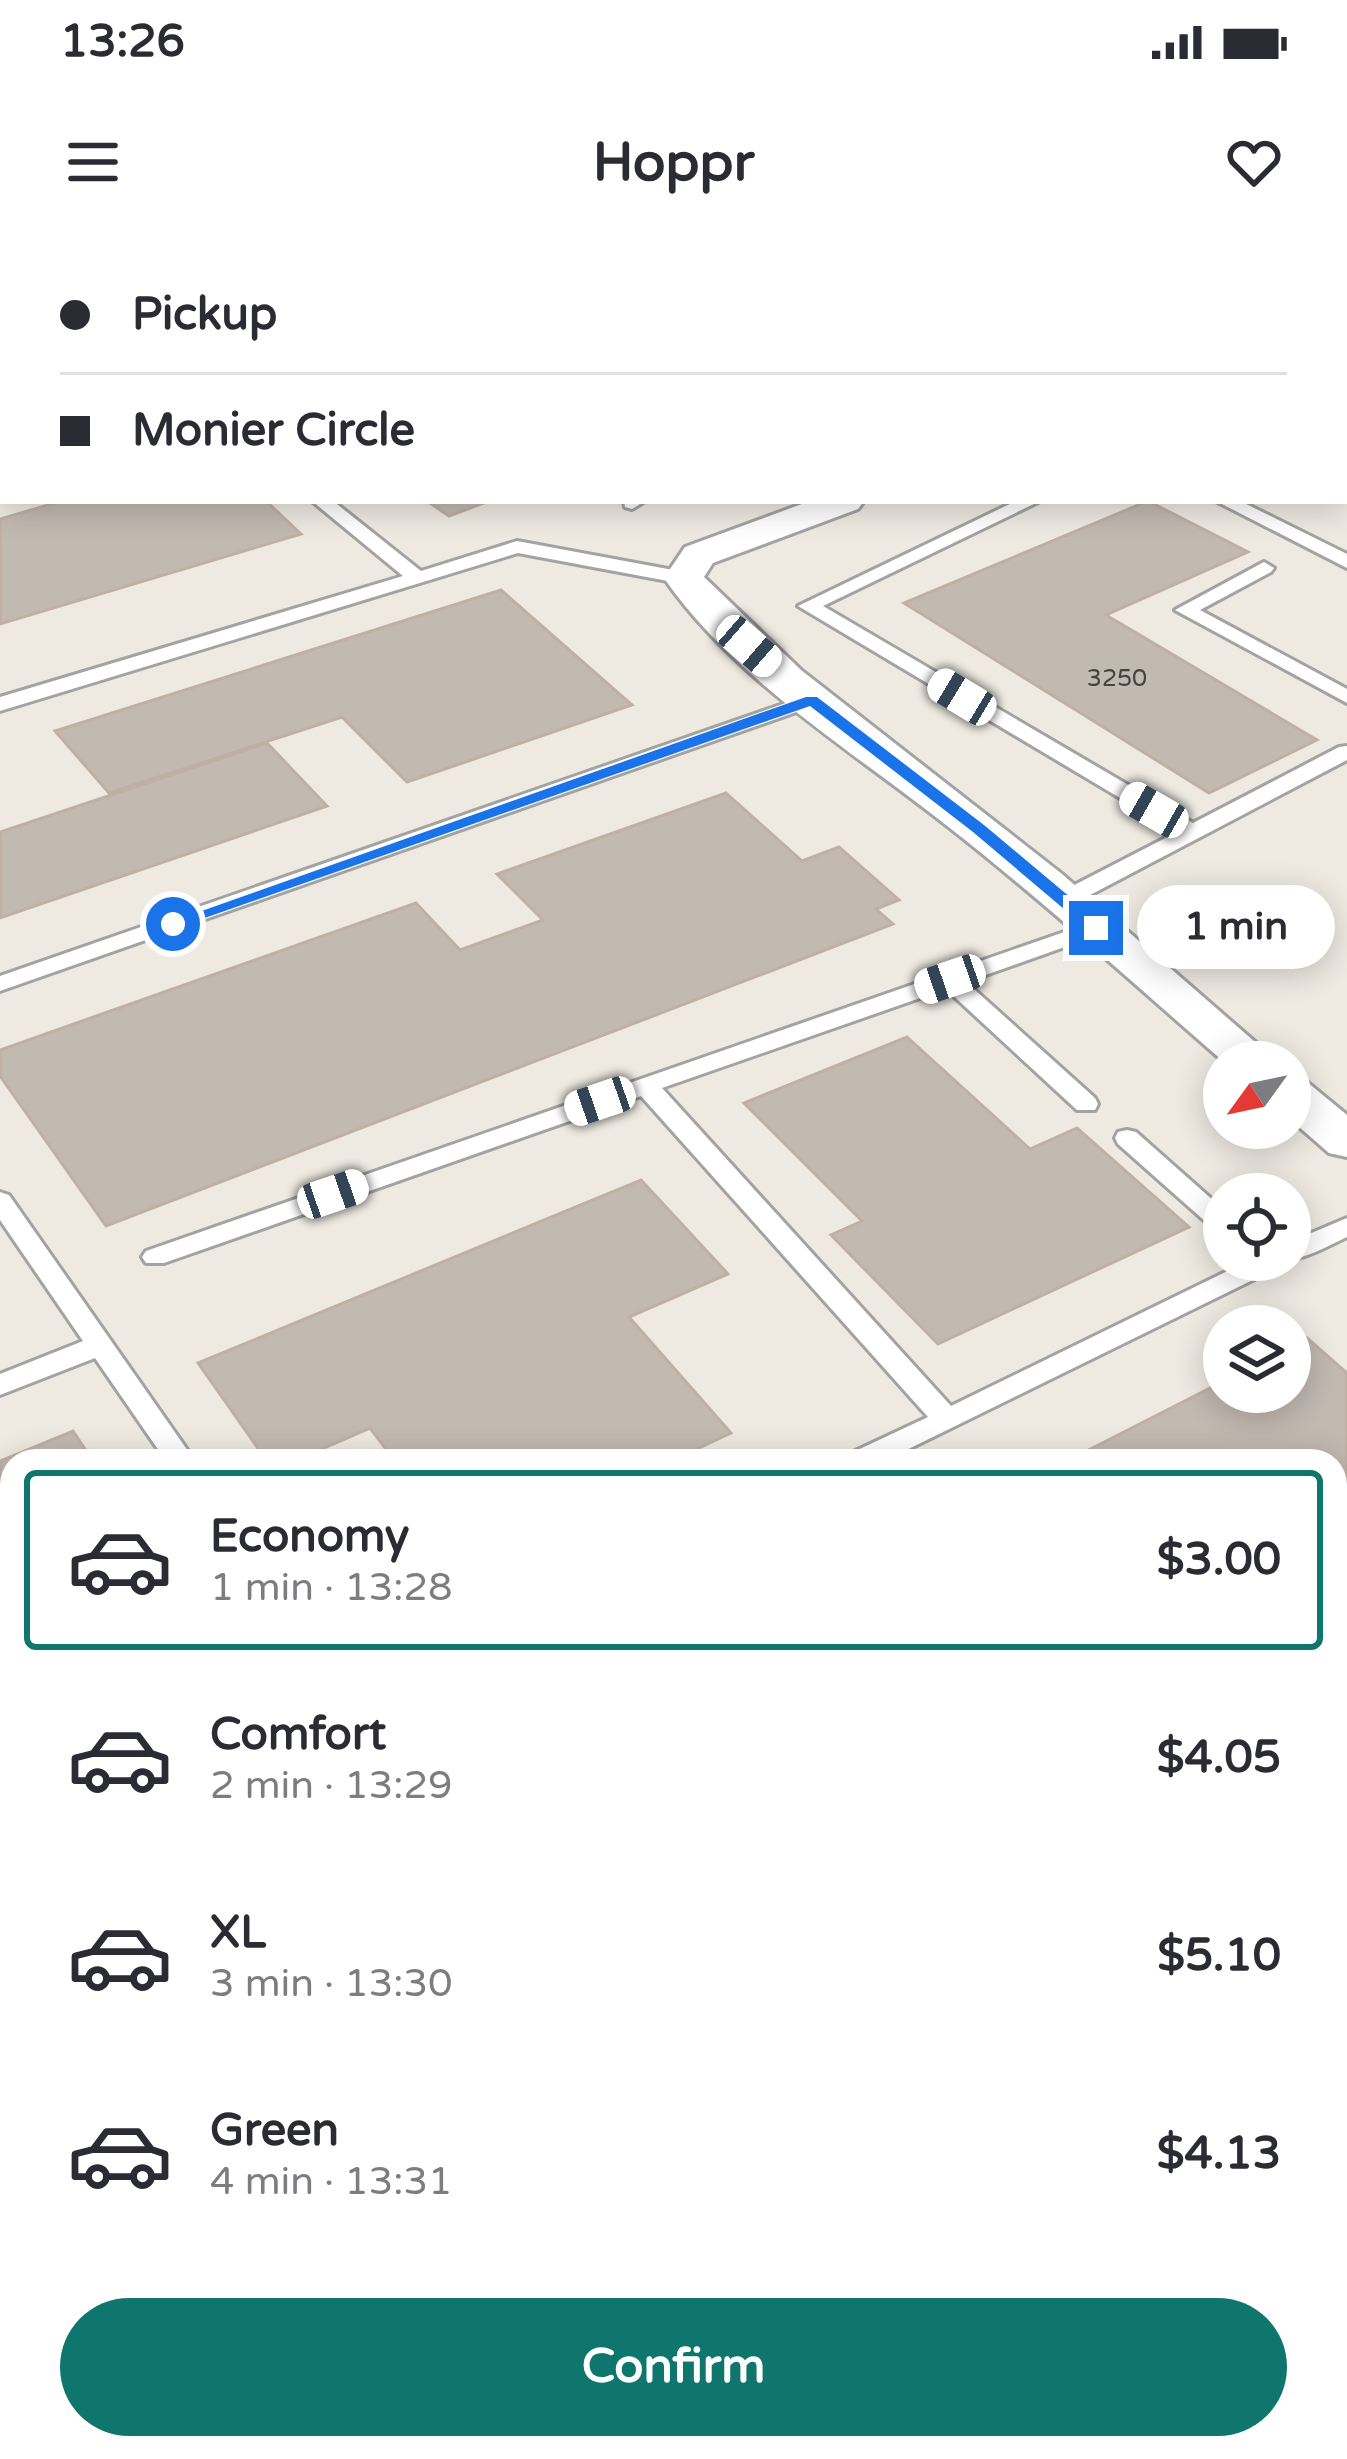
<!DOCTYPE html>
<meta charset="utf-8">
<style>
body{margin:0;font-family:"Varela Round",sans-serif;background:#f2f2f3;color:#2b2b33;height:100vh;display:flex;flex-direction:column;font-size:45px;white-space:nowrap}
*{box-sizing:border-box;margin:0}
p{font-size:39px;color:#7c7c81}
.icon{flex:none;width:66px;height:66px;fill:none;stroke:currentColor;stroke-width:2;stroke-linecap:round;stroke-linejoin:round}
.map{position:relative;flex:1;overflow:hidden}
.side{position:absolute;left:0px;top:1209px;width:1347px;height:1011px;display:flex;flex-direction:column;background:#fff;border-radius:36px 36px 0 0;box-shadow:0 6px 30px #0003}
.side>*{flex:none}
.top-card{position:absolute;left:0px;top:0px;width:1347px;height:264px;box-shadow:0 6px 30px #0003;display:grid;align-content:center;height:264px;padding:0 60px;background:#fff}
.needle{width:78px;rotate:237deg}
.fabs{position:absolute;left:1203px;top:801px;display:grid;gap:24px}
.fabs a{display:grid;place-items:center;width:108px;height:108px;border-radius:50%;background:#fff;box-shadow:0 6px 30px #0003;font-size:60px}
.end{position:absolute;width:54px;height:54px;margin:-27px;border:15px solid #1a73e8;background:#fff;box-shadow:0 0 0 6px #fff}
.from{border-radius:50%}
.bubble{position:absolute;height:84px;border-radius:42px;background:#fff;box-shadow:0 6px 30px #0003;font-size:39px;font-weight:800;line-height:84px;text-align:center}
.car{position:absolute;width:36px;height:72px;margin:-36px -18px;border-radius:15px;box-shadow:0 0 9px 3px #0007;background:linear-gradient(#fff 24%,#345 0 40%,#fff 0 76%,#345 0 86%,#fff 0)}
.top-card b{display:flex;align-items:center;gap:42px;height:114px;font-size:45px}
.top-card b+b{border-top:3px solid #e1e1e2}
.top-card i{width:30px;height:30px;background:#2b2b33}
ul{padding:21px 0 0;list-style:none}
li{display:flex;align-items:center;gap:36px;height:180px;margin:0 24px 18px;padding:0 36px;border:6px solid transparent;border-radius:12px}
li div{flex:1}
li b{display:block;font-size:45px}
li em{font-style:normal;font-weight:800}
li.active{border-color:#0f766e}
li>.icon{width:108px;height:108px;stroke-width:1.5}
.cta{display:flex;gap:24px;margin-top:auto;padding:24px 60px}
.cta a{flex:1;height:138px;border-radius:72px;background:#0f766e;color:#fff;font-size:48px;font-weight:800;line-height:138px;text-align:center}
.status{display:flex;justify-content:space-between;align-items:center;height:84px;padding:0 60px;background:#fff;direction:ltr}
.status svg{height:33px;fill:currentColor}
header{display:flex;justify-content:space-between;align-items:center;height:156px;padding:0 60px;background:#fff;font-size:54px;font-weight:800}
.map>svg:first-child{display:block}
.building{fill:#c2b9b1;stroke:#c0b0a4;stroke-width:3}
.lines{fill:none;stroke-linecap:round;stroke-linejoin:round}
.lane-casing{stroke:#a3a3a3;stroke-width:6}
.street-casing{stroke:#a3a3a3;stroke-width:6}
.lane{fill:#fff;fill-rule:evenodd}
.street{fill:#fff;fill-rule:evenodd}
.route{fill:#1a73e8}
.labels{text-anchor:middle;stroke-width:9;stroke-linejoin:round;paint-order:stroke}
.number-label{font-size:24px;fill:#464341}
</style>
<div class="status"><b>13:26</b><svg viewBox="0 0 49 12"><path d="M0 12V9h3v3zM5 12V6h3v6zM10 12V3h3v9zM15 12V0h3v12zM26 1h20v11H26zM47 4h2v5h-2z"/></svg></div>
<header><svg class="icon" aria-label="menu" viewBox="0 0 24 24"><path d="M4 6h16M4 12h16M4 18h16"/></svg>Hoppr<svg class="icon" aria-label="heart" viewBox="0 0 24 24"><path d="M12 20l-8-8c-3-5 5-10 8-4 3-6 11-1 8 4z"/></svg></header>
<div class="map">
<svg width="1347" height="2219" viewBox="0 0 1347 2219">
<rect width="100%" height="100%" fill="#eeeae2"/>
<path class="building" d="M62,261h204l35,33 -301,90v-105z
M427,261h62l-40,15z
M1148,261l100,51 -142,63 211,125 -108,53 -305,-190z
M501,350l131,115 -225,77 -65,-65 -233,76 -54,-62z
M267,503l60,63 -327,112v-86z
M726,553l76,68 37,-14 60,53 -23,9 17,15 -787,302 -106,-150v-26l416,-147 44,47 83,-30 -46,-46z
M907,797l123,112 47,-21 112,99 -251,117 -107,-109 31,-14 -118,-118z
M641,940l87,94 -99,43 102,116 -60,28h-276l-25,-33 -76,33h-27l-69,-98z
M1307,1098l40,35v131l-12,7v-50h-268l157,-80v11h66v-45z
M73,1191l20,30h-81v232l-12,6v-238z
M12,1663v544l-12,-26v-513z
M12,2208h636l7,11h-637z"/>
<g class="lines">
<defs>
<path id="lane" d="M0,0h19l2,3 -18,1z
M828,0h20l2,3h-20z
M1281,0h21l2,3h-21z
M1344,19l3,1v10l-3,-1z
M1344,98l3,1v10l-3,-1z
M1344,119l3,1v10l-3,-1z
M3,219v12l-3,1v-12z
M312,261h21l88,70 96,-30 167,31 10,6 -10,6 -166,-31 -518,158v-14l403,-121z
M624,261h21l-13,8 -7,-2z
M1016,261h24l-217,105 370,217 146,-76 8,-1v14l-276,145h-16v-10l122,-63 -379,-226z
M1216,261h24l107,53v14z
M1264,322l10,6 -3,4 -71,38 147,79v14l-172,-93z
M812,454l7,2v8l-819,287v-15z
M1096,681l11,7 -3,5 -138,49 129,116 3,6 -3,6h-18l-131,-121 -284,99 289,318 299,-146h35l-4,6 -397,195h-39l4,-7 79,-37 -287,-321 -477,167h-18l-4,-6 4,-6z
M1127,890l9,2 88,78v23l-9,-3 -97,-86 -3,-6 3,-6z
M0,952l9,3 186,266h-29l-71,-103 -95,37v-21l83,-33 -83,-121z
M1347,978v19c-19,9 -40,21 -60,23l3,-18z
M1347,1307v25l-12,4v-25z
M1335,1436l12,5v31l-12,-5z
M12,1493v25l-12,4v-25z
M12,1609v28l-12,4v-28z
M1347,1633v30l-12,5v-30z
M1335,1683l12,5v35l-12,-4z
M1335,1883l12,5v41l-12,-5z
M1347,2046v38l-12,4v-37z
M775,2208h40l5,11h-40z
M995,2208h41l5,11h-41z
M1101,2208h50l-5,11h-50z"/>
<path id="street" d="M1347,42v20l-3,1v-20z
M810,261h54l-6,8 -145,54 -9,14 97,93 261,204 216,188h-54c-92,-80 -182,-162 -278,-237 -95,-75 -212,-146 -282,-247l21,-31z
M1290,837l17,5 40,33v42l-18,-4 -39,-34z"/>
</defs>
<use href="#lane" class="lane-casing"/>
<use href="#street" class="street-casing"/>
<use href="#lane" class="lane"/>
<use href="#street" class="street"/>
</g>
<path class="route" d="M806,457h11l167,128 118,99v7h-12l-117,-99 -163,-126 -631,221 -14,-3z"/>
<g class="labels">
<g class="number-label">
<text x="1117" y="446">3250</text>
</g>
</g>
</svg>
<div class="fabs">
<a><svg class="needle" viewBox="-14 -14 28 28"><path d="M0-13l5 13h-10z" fill="#e53935"/><path d="M0 13l5-13h-10z" fill="#7c7c81"/></svg></a>
<a><svg class="icon" aria-label="locate" viewBox="0 0 24 24"><circle cx="12" cy="12" r="6"/><path d="M12 2v4M12 18v4M2 12h4M18 12h4"/></svg></a>
<a><svg class="icon" aria-label="layers" viewBox="0 0 24 24"><path d="M12 4l9 5-9 5-9-5zM3 14l9 5 9-5"/></svg></a>
</div>
<i class="end from" style="left:173px;top:684px"></i>
<i class="end" style="left:1096px;top:688px"></i>
<div class="bubble" style="left:1137px;top:645px;width:198px">1 min</div>
<i class="car" style="left:749px;top:406px;rotate:131deg"></i>
<i class="car" style="left:962px;top:457px;rotate:301deg"></i>
<i class="car" style="left:1154px;top:570px;rotate:300deg"></i>
<i class="car" style="left:950px;top:739px;rotate:251deg"></i>
<i class="car" style="left:600px;top:861px;rotate:251deg"></i>
<i class="car" style="left:333px;top:954px;rotate:71deg"></i>
<div class="top-card">
<b><i class="from"></i>Pickup</b>
<b><i></i>Monier Circle</b>
</div>
<section class="side">
<ul>
<li class="active"><svg class="icon" aria-label="car" viewBox="0 0 24 24"><path d="M5 17H2v-5l4-1 3-4h7l3 4 3 1v5h-3M9 17h6M6 11h13"/><circle cx="7" cy="17" r="2"/><circle cx="17" cy="17" r="2"/></svg><div><b>Economy</b><p>1 min · 13:28</p></div><em>$3.00</em></li>
<li><svg class="icon" aria-label="car" viewBox="0 0 24 24"><path d="M5 17H2v-5l4-1 3-4h7l3 4 3 1v5h-3M9 17h6M6 11h13"/><circle cx="7" cy="17" r="2"/><circle cx="17" cy="17" r="2"/></svg><div><b>Comfort</b><p>2 min · 13:29</p></div><em>$4.05</em></li>
<li><svg class="icon" aria-label="car" viewBox="0 0 24 24"><path d="M5 17H2v-5l4-1 3-4h7l3 4 3 1v5h-3M9 17h6M6 11h13"/><circle cx="7" cy="17" r="2"/><circle cx="17" cy="17" r="2"/></svg><div><b>XL</b><p>3 min · 13:30</p></div><em>$5.10</em></li>
<li><svg class="icon" aria-label="car" viewBox="0 0 24 24"><path d="M5 17H2v-5l4-1 3-4h7l3 4 3 1v5h-3M9 17h6M6 11h13"/><circle cx="7" cy="17" r="2"/><circle cx="17" cy="17" r="2"/></svg><div><b>Green</b><p>4 min · 13:31</p></div><em>$4.13</em></li>
</ul>
<div class="cta"><a>Confirm</a></div>
</section>
</div>
